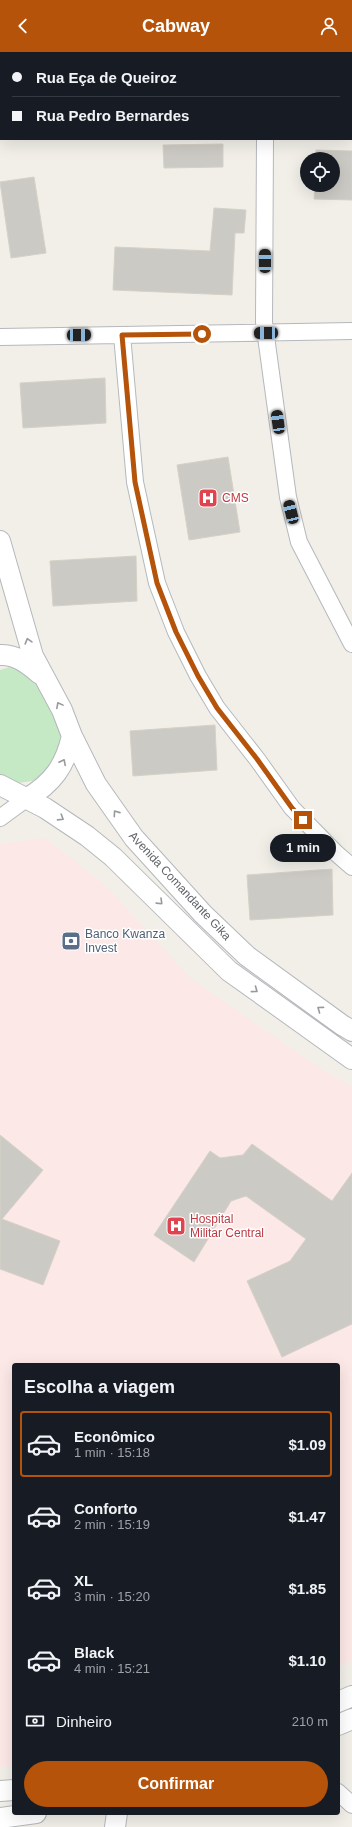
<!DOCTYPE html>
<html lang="pt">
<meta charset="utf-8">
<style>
body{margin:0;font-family:Helvetica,sans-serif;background:#242831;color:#f1f3f6;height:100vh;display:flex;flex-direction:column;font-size:15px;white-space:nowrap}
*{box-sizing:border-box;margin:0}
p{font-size:13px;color:#9ea1a6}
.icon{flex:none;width:22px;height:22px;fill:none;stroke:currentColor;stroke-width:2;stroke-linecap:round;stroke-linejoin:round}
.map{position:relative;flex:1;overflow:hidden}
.panel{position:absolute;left:12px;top:1311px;width:328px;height:452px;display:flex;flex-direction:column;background:#171b24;border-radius:4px;box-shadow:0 4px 16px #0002}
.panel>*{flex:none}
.hud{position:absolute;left:0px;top:0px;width:352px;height:88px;box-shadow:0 4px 16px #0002;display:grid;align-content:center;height:88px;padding:0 12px;background:#171b24}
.tools{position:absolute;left:300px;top:100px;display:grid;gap:8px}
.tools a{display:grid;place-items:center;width:40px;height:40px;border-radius:50%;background:#171b24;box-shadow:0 4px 16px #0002;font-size:20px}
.end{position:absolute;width:18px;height:18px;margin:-9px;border:5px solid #b45309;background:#fff;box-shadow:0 0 0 2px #fff}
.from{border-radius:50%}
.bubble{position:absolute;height:28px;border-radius:14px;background:#171b24;box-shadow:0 4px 16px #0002;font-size:13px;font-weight:800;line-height:28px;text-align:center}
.car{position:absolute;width:12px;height:24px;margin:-12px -6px;border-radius:5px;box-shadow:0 0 3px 1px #0007;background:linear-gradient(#222 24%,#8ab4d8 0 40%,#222 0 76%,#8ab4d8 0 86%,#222 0)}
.hud b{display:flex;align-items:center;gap:14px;height:38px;font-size:15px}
.hud b+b{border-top:1px solid #363941}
.hud i{width:10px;height:10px;background:#f1f3f6}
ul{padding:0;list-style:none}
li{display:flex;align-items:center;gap:12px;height:66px;margin:0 8px 6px;padding:0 4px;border:2px solid transparent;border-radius:4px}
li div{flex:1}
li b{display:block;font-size:15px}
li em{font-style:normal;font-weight:800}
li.on{border-color:#b45309}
li>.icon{width:36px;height:36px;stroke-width:1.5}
h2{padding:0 12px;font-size:18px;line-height:48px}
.pay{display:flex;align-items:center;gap:10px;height:44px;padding:0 12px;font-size:15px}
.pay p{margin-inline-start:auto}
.button{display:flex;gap:8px;margin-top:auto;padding:8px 12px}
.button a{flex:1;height:46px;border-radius:24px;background:#b45309;color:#fff;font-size:16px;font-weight:800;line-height:46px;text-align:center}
header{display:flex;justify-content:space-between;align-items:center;height:52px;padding:0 12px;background:#b45309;color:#fff;font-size:18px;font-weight:800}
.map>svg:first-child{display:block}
.medical{fill:#fce8e6}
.green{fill:#c5e8c5}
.building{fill:#cccac5;stroke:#d6d1c6}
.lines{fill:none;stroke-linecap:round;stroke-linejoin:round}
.minor-casing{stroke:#b5b8bc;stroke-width:18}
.tertiary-casing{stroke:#b5b8bc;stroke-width:22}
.minor{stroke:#fff;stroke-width:16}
.tertiary{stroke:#fff;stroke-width:20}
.oneway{stroke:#979a9d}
.route{stroke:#b45309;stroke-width:5}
.labels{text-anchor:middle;stroke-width:3;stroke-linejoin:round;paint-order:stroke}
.health-label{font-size:12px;fill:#be3a42;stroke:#fff;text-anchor:start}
.street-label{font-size:12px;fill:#5f6368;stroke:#fff}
.service-label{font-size:12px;fill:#4e5e75;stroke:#fff;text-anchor:start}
</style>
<header><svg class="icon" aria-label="back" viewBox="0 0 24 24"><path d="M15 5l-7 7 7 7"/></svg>Cabway<svg class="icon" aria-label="person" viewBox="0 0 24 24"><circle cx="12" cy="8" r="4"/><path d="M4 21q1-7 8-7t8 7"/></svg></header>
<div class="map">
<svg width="352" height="1775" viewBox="0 0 352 1775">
<rect width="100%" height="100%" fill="#f1efe8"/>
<path class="medical" d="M45,786l60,47 86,94 132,91 29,17v573l-14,7v-302h-324v401l-14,1v-923z"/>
<path class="green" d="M13,614l22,8 33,61 -19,37 -17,9 -22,3 -10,-5v-109z"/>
<path class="building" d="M223,92v23l-59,1 -1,-23z
M316,98l36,1v49l-38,-1 1,-14h18v-26h-17z
M34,125l12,76 -35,5 -11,-76z
M214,156l32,2 -2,23h-9l-3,62 -119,-5 2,-43 95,4z
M105,326l1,45 -83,5 -3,-45z
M228,405l12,75 -51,8 -12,-75z
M136,504l1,45 -84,5 -3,-45z
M215,673l2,45 -84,6 -3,-45z
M332,817l1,46 -83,5 -3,-45z
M0,1083l43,35 -41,49 58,22 -17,44 -43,-16z
M252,1092l80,57 20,-28v151l-70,33 -35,-76 43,-20 16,-22 -60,-43 -15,5 -37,61 -40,-27 56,-84 10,7 23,-3z"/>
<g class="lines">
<defs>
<path id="minor" d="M265,1v-1
M265,87l-1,183 24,175 11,45 53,102
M122,283l13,147 22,101 19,49 22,44 19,32 40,51 35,49 44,45 16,14
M0,285l352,-6
M0,766l26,-19
M338,1740l14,13"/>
<path id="tertiary" d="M0,489l33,115 29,54 10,26 24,48 38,54 69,76 44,42 95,69 10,6
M0,603c16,-1 28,9 40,19
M0,733l45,23 42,28 26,21 116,114 123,88
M26,747c27,-16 39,-33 46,-63
M338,1650l14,-6
M338,1673l14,-6
M0,1739l14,-1
M0,1766l36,-5
M115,1775l2,-14"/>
</defs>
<use href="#minor" class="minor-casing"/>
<use href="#tertiary" class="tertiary-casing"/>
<use href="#minor" class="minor"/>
<use href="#tertiary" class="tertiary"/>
</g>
<defs><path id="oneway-chevron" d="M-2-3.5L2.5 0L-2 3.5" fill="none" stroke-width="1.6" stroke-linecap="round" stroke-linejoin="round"/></defs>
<g class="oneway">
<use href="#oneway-chevron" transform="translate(28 589) rotate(-106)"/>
<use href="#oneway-chevron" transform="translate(59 653) rotate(-118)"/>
<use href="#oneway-chevron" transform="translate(63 710) rotate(-63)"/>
<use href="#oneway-chevron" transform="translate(116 761) rotate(-125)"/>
<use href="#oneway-chevron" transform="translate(61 766) rotate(32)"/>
<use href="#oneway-chevron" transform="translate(160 850) rotate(44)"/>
<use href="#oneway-chevron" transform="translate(255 938) rotate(36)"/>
<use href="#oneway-chevron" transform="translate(320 957) rotate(-144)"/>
</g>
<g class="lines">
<path class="route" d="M202,282l-80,1 13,147 22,101 19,49 22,44 19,32 40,51 35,49 11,12"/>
</g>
<defs>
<symbol id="hospital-square" viewBox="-11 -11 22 22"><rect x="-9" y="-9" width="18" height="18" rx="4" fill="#e0444e" stroke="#fff"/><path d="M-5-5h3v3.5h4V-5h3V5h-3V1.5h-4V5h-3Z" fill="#fff"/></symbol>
<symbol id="bank-square" viewBox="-11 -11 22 22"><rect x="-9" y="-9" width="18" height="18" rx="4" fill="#5c6f8a" stroke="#fff"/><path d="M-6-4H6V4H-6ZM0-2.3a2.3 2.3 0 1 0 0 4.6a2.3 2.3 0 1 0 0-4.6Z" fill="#fff"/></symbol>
</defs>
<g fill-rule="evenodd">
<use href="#hospital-square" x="197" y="435" width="22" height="22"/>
<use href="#bank-square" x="60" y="878" width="22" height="22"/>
<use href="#hospital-square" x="165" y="1163" width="22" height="22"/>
</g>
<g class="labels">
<g class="health-label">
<text x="222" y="450">CMS</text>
<text x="190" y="1171">Hospital<tspan x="190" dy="14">Militar Central</tspan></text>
</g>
<g class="street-label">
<text transform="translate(180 834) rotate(47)" y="4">Avenida Comandante Gika</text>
</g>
<g class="service-label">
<text x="85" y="886">Banco Kwanza<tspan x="85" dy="14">Invest</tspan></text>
</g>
</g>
</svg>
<div class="tools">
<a><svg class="icon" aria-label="locate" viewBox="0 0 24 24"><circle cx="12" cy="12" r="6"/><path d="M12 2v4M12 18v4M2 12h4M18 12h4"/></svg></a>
</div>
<i class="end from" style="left:202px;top:282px"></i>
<i class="end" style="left:303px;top:768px"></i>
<div class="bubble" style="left:270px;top:782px;width:66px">1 min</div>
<i class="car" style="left:265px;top:209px;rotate:0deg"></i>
<i class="car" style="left:266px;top:281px;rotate:269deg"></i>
<i class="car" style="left:79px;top:283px;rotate:89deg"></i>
<i class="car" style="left:278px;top:370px;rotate:352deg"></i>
<i class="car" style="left:291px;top:460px;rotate:346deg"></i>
<div class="hud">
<b><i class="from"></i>Rua Eça de Queiroz</b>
<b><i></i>Rua Pedro Bernardes</b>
</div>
<section class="panel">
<h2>Escolha a viagem</h2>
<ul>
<li class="on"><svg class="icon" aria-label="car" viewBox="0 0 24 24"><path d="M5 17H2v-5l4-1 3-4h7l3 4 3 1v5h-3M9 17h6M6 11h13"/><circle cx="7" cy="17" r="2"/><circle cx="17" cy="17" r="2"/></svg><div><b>Econômico</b><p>1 min · 15:18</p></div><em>$1.09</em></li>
<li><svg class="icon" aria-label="car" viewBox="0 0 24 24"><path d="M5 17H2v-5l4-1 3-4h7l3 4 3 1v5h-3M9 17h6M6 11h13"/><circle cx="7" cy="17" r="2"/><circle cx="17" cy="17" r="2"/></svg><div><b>Conforto</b><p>2 min · 15:19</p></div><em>$1.47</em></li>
<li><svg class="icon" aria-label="car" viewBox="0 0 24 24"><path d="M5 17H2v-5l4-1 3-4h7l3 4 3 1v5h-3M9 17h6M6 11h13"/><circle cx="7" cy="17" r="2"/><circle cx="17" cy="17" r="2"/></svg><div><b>XL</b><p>3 min · 15:20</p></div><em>$1.85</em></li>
<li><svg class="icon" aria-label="car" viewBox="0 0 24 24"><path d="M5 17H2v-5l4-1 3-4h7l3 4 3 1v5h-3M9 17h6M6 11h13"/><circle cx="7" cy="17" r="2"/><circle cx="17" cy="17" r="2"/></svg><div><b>Black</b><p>4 min · 15:21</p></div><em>$1.10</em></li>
</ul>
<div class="pay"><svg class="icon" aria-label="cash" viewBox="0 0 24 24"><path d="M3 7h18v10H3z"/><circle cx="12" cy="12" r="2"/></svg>Dinheiro<p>210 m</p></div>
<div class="button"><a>Confirmar</a></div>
</section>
</div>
